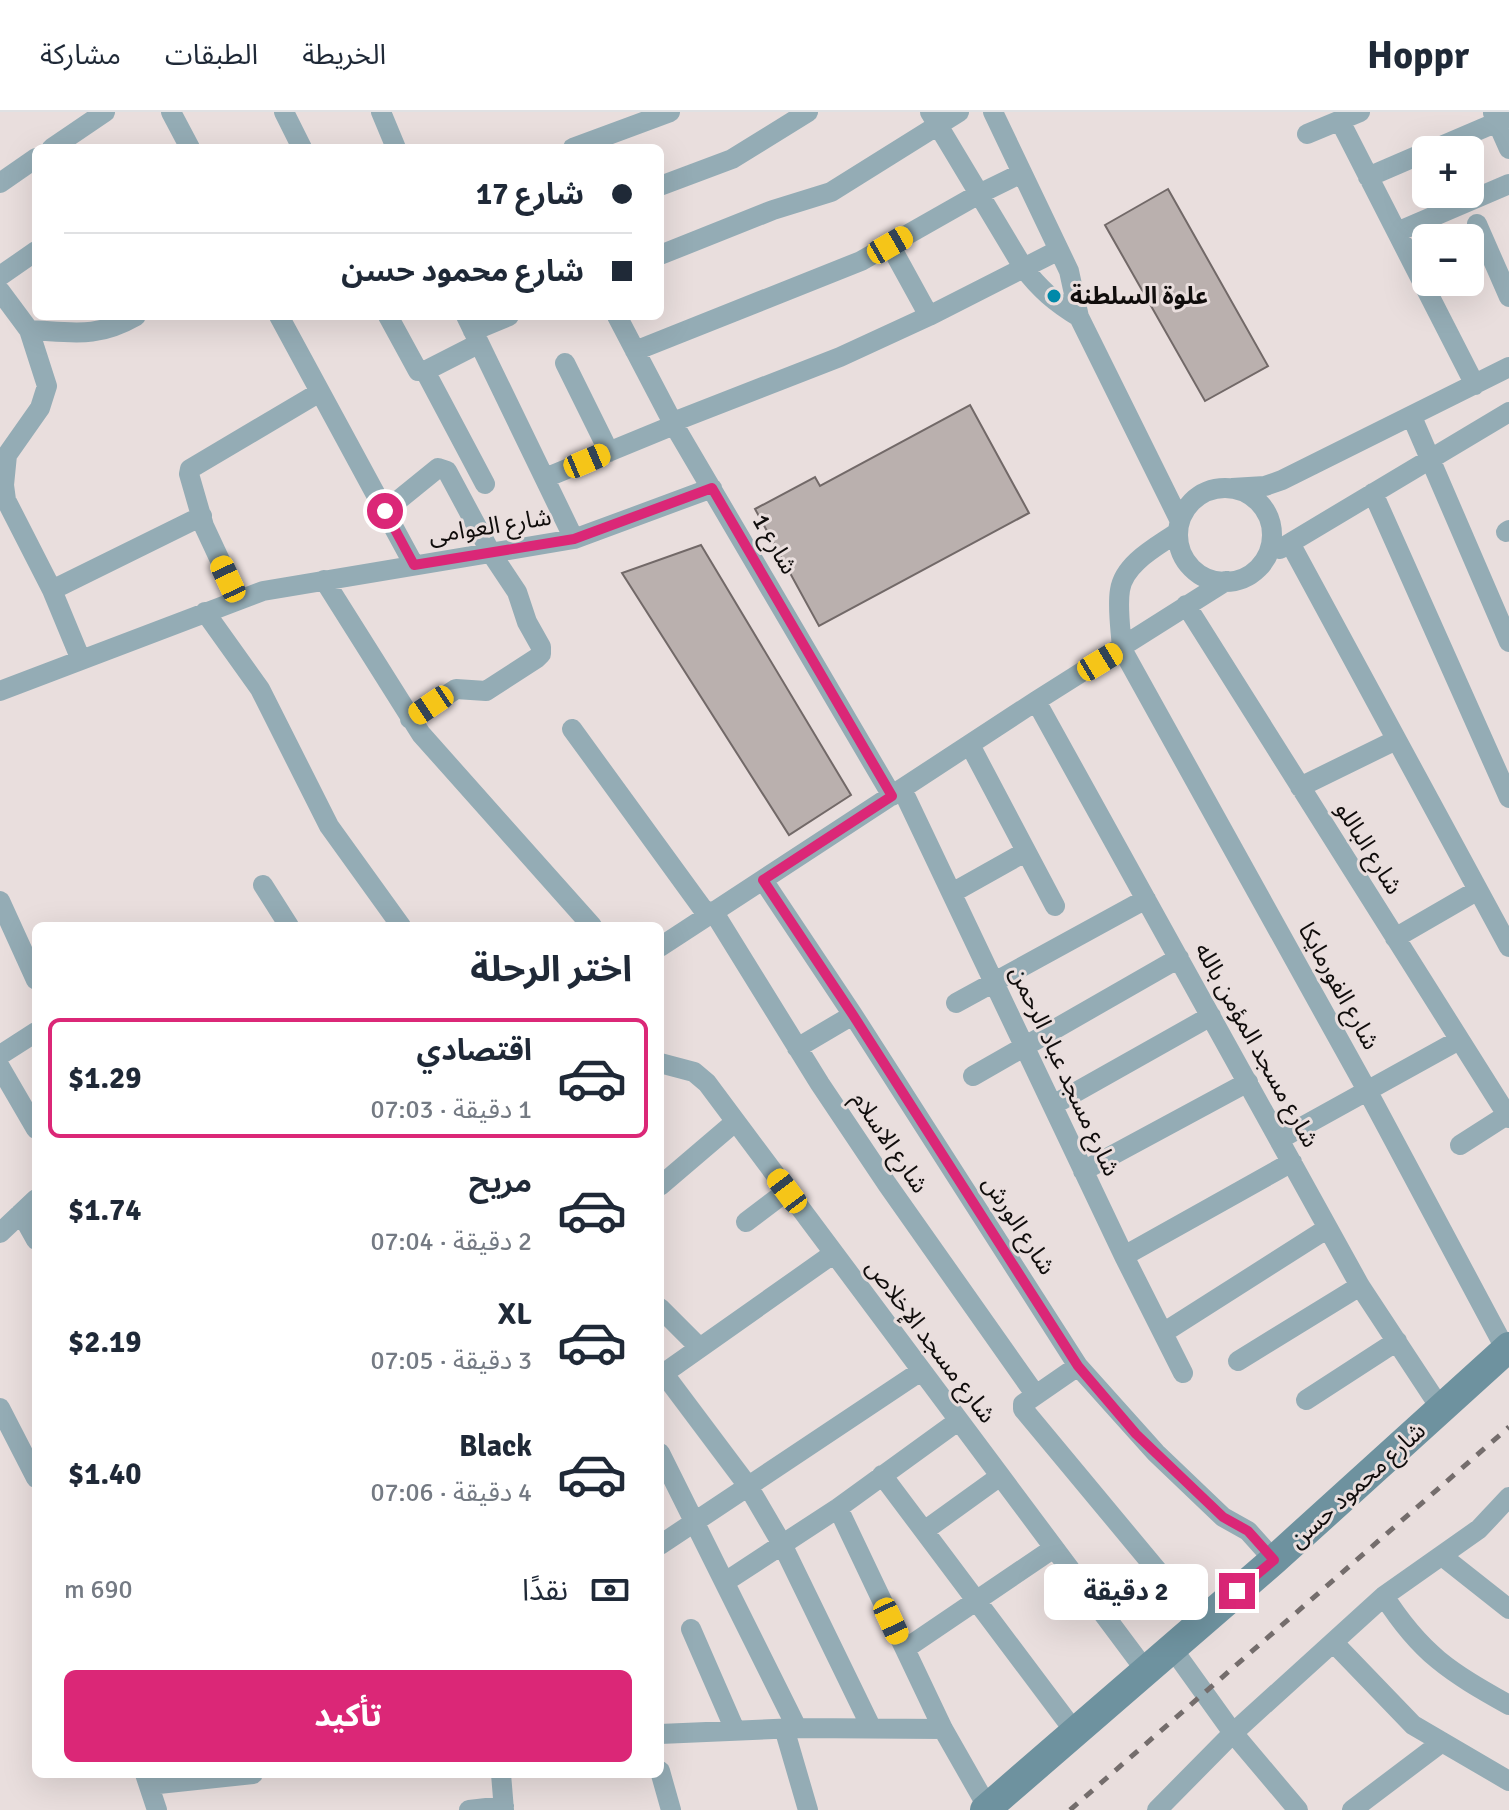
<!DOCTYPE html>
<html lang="ar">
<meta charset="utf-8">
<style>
body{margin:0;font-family:Signika,"Noto Sans Arabic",sans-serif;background:#f6f6f7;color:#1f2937;direction:rtl;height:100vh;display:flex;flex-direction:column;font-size:30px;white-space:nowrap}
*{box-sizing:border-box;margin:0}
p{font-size:26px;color:#747a83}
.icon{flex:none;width:44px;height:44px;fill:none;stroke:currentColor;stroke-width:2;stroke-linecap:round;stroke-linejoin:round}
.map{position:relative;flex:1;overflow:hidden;direction:ltr}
.drawer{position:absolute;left:32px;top:810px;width:632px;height:856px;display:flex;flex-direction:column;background:#fff;border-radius:12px;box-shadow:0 8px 32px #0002;direction:rtl}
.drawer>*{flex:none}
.guide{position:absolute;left:32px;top:32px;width:632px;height:176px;border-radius:12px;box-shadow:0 8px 32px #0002;direction:rtl;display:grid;align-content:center;height:176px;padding:0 32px;background:#fff}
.fabs{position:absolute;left:1412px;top:24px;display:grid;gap:16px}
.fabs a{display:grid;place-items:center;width:72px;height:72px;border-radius:12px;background:#fff;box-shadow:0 8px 32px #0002;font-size:40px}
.end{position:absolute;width:36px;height:36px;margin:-18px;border:10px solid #db2777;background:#fff;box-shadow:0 0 0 4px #fff}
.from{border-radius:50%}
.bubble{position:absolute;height:56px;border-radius:12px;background:#fff;box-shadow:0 8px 32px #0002;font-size:26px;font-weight:700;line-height:56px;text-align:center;direction:rtl}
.car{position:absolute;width:24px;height:48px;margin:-24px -12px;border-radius:10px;box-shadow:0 0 6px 2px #0007;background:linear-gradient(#f5c518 24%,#345 0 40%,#f5c518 0 76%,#345 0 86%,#f5c518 0)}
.guide b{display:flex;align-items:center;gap:28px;height:76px;font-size:30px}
.guide b+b{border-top:2px solid #e0e1e3}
.guide i{width:20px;height:20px;background:#1f2937}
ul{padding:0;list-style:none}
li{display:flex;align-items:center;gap:24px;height:120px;margin:0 16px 12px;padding:0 16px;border:4px solid transparent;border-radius:12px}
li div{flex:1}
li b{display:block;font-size:30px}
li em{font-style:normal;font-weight:700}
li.current{border-color:#db2777}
li>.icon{width:72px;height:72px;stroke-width:1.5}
h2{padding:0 32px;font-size:36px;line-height:96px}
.pay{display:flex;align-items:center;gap:20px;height:88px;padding:0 32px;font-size:30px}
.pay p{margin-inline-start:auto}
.cta{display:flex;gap:16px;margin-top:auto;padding:16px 32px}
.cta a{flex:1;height:92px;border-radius:12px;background:#db2777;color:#fff;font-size:32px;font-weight:700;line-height:92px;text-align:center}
header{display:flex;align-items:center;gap:48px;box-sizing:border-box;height:112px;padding:0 40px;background:#fff;border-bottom:2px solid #e0e1e3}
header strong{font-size:38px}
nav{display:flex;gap:44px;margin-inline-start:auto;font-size:28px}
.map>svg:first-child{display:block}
.building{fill:#bab0ae;stroke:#726968;stroke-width:2}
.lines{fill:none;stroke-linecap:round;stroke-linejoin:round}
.street{stroke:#94acb5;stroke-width:20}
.secondary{stroke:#6e929f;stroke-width:30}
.rail{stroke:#746d6c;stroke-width:5;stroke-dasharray:10 10;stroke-linecap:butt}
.route{stroke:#db2777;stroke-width:10}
.poi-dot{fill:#0089a9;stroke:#e9dedd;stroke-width:3}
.labels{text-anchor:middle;stroke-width:6;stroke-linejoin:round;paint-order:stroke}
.poi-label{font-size:24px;font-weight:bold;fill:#100d0c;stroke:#e9dedd;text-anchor:start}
.street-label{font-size:24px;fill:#100d0c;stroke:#e9dedd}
</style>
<header>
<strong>Hoppr</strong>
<nav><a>الخريطة</a><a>الطبقات</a><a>مشاركة</a></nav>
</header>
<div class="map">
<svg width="1509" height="1698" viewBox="0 0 1509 1698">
<rect width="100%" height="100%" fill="#e9dedd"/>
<path class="building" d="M1168,77l100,177 -63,35 -100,-176z
M970,293l59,108 -210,113 -64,-117 60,-32 5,9z
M701,433l150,250 -62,40 -167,-262z"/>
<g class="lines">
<path class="street" d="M171,0l19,36
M284,0l18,36
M381,0l15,36
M930,0l93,155c16,22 33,36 56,50
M993,0l76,159 10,46 101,204
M1493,1l16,36
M1340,9l135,264
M1307,22l53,-22
M52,36l53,-36
M573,36l97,-36
M1432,38l77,-33
M1368,65l58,-25
M0,71l36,-25
M660,74l72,-27 76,-47
M1477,112l32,73
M1397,120l112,-48
M890,133l39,71
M660,143l113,-45 58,-18 128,-80
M0,164l36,-25
M0,179l29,39 18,56 -7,22 -33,47 -3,30 2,15 46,90 29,70
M279,204l135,249
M388,204l30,55h7l53,-27
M466,204l108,223
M617,204l57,109 218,371
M29,218c43,2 67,9 107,-14
M473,219l36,-15
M635,239l226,-90 118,-67 43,-21
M565,251l44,89
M425,259l60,113
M1412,305l97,225
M673,310l167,-65 89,-41 130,-66
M545,366l129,-53
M1232,376l33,-2 17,-6 227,-113
M1178 423a47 47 0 1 1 94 0a47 47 0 1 1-94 0Z
M1373,381l136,305
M385,399l53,-43 9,3 44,82 26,39 10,30 14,25v7l-4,4 -51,33 -30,-2 -46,30
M1178,420c-20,14 -54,31 -58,58 -3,18 1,41 2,59l246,443 138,258
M1506,420l3,-2
M1290,431l219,404
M1280,437l229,-137
M324,468l97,154 171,192
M52,478l150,-74
M238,487l-34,-73 -15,-52 1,-5 130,-77
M1186,493l323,513
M205,500l55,77 69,137 72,100
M0,579l263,-100 311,-52 138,-51
M1036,589l324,585 81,123
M572,617l136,187
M970,633l85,161
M1300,675l96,-47
M902,677l222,467 59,117
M763,768l90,135 225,351 78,87 67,64 25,14 26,29
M263,773l26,41
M952,781l73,-41
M0,789l36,79
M713,799l107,173 67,100 148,210
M1395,826l83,-48
M660,835l376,-246 190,-120
M956,891l190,-104
M797,936l56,-33
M0,943l36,-23
M660,951l34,9 13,11 439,588
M0,955l36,62
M973,964l206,-118
M1053,993l158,-89
M1280,1027l179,-99
M1460,1033l47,-30
M1083,1059l165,-89
M660,1074l75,-64
M21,1101l15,27
M746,1110l41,-31
M0,1121l36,-34
M1124,1144l168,-94
M660,1196l40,40
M1163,1221l165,-105
M1238,1249l122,-75
M1078,1254l-55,38v5l178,214
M664,1262l84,112 34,58 89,183
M660,1264l173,-122
M1306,1288l91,-59
M0,1296l36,70
M660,1341l137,275
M882,1363l193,257
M838,1396l105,221 45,79
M924,1419l75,-54
M660,1433l261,-174
M1442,1444l67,53
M725,1470l113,-74 120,-87
M1384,1484c37,58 66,76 125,109
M691,1517l44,101
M1334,1531l79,82 96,56
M1172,1536l61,85 65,77
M905,1537l149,-101
M784,1616l24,82
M660,1622l137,-6 146,1
M660,1659l11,39
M145,1662l12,36
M501,1662l3,36
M149,1673l104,-11
M469,1698l35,-4
M1157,1698l76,-77 151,-137 95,-67 30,-32
M1352,1698l90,-68"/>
<path class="secondary" d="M985,1698l289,-250 235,-213"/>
<path class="rail" d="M1070,1698l439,-383"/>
</g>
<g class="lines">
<path class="route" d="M385,399l29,54 160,-26 138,-51 180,308 -129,84 90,135 225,351 58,68 87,83 25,14 26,29 -37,31"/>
</g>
<circle class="poi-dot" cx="1054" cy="184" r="8"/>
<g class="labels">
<g class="poi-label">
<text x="1070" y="192">علوة السلطنة</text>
</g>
<g class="street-label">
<text transform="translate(490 414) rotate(-9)" y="8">شارع العوامى</text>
<text transform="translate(775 432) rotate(60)" y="8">شارع 1</text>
<text transform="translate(1369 736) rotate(58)" y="8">شارع الباللو</text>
<text transform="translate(1339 874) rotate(61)" y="8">شارع الفورمايكا</text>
<text transform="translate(1257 933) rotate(61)" y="8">شارع مسجد المؤمن بالله</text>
<text transform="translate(1065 959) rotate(65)" y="8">شارع مسجد عباد الرحمن</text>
<text transform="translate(890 1030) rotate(56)" y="8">شارع الاسلام</text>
<text transform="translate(1019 1113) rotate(57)" y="8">شارع الورش</text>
<text transform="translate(931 1229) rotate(53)" y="8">شارع مسجد الإخلاص</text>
<text transform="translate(1357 1373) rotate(-42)" y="8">شارع محمود حسن</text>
</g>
</g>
</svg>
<div class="fabs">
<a>+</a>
<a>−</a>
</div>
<i class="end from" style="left:385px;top:399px"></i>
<i class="end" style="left:1237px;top:1479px"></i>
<div class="bubble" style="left:1044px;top:1452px;width:164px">2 دقيقة</div>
<i class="car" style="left:890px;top:133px;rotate:60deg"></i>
<i class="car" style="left:587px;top:349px;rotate:67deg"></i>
<i class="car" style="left:228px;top:467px;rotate:335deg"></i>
<i class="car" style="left:1100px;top:550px;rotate:59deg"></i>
<i class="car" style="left:431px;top:593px;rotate:236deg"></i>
<i class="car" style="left:787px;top:1079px;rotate:323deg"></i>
<i class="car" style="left:891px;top:1509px;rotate:155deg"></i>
<div class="guide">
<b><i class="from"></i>شارع 17</b>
<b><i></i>شارع محمود حسن</b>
</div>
<section class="drawer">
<h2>اختر الرحلة</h2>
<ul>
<li class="current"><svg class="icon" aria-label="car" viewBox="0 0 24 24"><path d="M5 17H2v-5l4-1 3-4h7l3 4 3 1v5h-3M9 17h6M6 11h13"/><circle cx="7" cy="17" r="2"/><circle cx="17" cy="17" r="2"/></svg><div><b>اقتصادي</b><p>1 دقيقة · 07:03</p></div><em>$1.29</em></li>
<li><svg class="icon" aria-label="car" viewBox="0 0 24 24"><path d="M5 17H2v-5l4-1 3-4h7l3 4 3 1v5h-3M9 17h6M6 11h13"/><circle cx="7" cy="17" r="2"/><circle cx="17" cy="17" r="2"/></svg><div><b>مريح</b><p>2 دقيقة · 07:04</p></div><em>$1.74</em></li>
<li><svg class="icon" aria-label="car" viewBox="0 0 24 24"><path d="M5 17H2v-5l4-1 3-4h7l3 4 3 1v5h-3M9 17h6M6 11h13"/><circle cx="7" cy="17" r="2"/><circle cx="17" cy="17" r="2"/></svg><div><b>XL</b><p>3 دقيقة · 07:05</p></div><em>$2.19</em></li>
<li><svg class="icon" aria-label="car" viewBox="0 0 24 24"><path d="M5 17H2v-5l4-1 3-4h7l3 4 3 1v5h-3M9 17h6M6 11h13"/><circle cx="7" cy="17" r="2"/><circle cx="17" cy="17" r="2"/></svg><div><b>Black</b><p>4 دقيقة · 07:06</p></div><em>$1.40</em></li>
</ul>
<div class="pay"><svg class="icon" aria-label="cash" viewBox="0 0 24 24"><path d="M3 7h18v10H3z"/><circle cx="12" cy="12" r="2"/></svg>نقدًا<p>690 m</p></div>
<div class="cta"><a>تأكيد</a></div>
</section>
</div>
